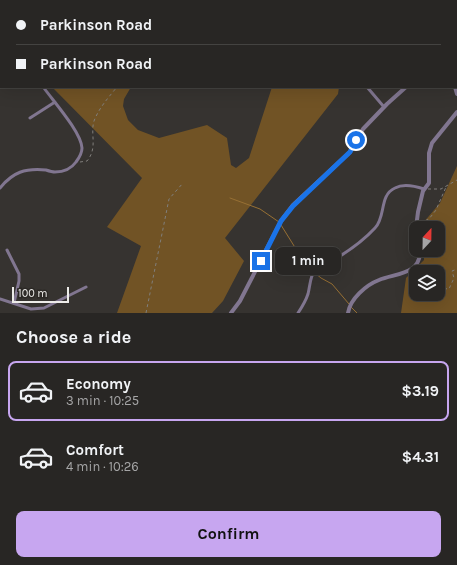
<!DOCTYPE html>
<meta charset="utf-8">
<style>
body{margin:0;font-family:Karla,sans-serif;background:#343231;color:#f1f3f6;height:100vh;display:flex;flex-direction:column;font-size:15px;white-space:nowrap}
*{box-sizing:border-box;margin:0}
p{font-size:13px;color:#a5a5a6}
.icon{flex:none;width:22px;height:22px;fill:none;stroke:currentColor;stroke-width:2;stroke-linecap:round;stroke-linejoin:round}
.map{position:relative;height:313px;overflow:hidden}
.panel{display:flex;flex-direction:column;background:#282624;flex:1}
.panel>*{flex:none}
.top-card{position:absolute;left:0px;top:0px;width:457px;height:88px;box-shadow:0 4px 16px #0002,0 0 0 1px #444341;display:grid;align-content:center;height:88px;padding:0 16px;background:#282624}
.needle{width:26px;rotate:22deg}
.controls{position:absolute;left:409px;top:221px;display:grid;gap:8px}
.controls a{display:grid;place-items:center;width:36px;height:36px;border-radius:8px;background:#282624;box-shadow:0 4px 16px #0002,0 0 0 1px #444341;font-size:20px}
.scale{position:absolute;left:12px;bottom:10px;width:57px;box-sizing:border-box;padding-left:4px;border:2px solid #edece9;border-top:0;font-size:11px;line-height:14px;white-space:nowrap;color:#edece9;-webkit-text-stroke:3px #2c2926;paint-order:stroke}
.end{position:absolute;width:18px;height:18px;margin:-9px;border:5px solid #1a73e8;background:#fff;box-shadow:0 0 0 2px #fff}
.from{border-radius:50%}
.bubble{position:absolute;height:28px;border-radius:8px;background:#282624;box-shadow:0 4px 16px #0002,0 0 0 1px #444341;font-size:13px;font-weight:700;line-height:28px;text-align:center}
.top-card b{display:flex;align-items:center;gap:14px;height:38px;font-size:15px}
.top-card b+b{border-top:1px solid #444341}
.top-card i{width:10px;height:10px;background:#f1f3f6}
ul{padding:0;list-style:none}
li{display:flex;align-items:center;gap:12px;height:60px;margin:0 8px 6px;padding:0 8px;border:2px solid transparent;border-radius:8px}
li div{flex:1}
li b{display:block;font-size:15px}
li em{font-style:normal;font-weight:700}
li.active{border-color:#c7a6f0}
li>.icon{width:36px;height:36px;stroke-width:1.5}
h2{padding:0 16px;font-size:18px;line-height:48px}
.button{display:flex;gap:8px;margin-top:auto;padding:8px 16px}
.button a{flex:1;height:46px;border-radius:8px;background:#c7a6f0;color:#111;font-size:16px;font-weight:700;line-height:46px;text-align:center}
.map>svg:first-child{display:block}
.green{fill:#715325;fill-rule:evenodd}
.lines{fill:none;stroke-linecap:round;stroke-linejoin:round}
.stream{stroke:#977034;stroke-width:1}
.path{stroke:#817f7c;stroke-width:1;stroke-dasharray:3 3;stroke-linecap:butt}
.minor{stroke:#817690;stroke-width:3}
.tertiary{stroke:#817690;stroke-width:4}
.route{stroke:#1a73e8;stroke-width:5}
</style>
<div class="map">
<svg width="457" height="313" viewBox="0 0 457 313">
<rect width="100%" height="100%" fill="#363330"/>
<path class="green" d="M0,0h218l-217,1 -1,84z
M52,87h79l-7,12 -1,7 5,14 10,10 21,8 48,-13 20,13 4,27 5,3 13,-10 23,-71h67l-1,7 -113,144 19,23 -21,40 -11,12h-95l24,-67 -34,-19 35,-49z
M457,166v147h-56l5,-35 18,-18v-10h14v-22h-15v-5l17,-20zM416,272h22v22h-22z"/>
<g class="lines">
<path class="stream" d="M230,198l30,11 19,13
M281,225l25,40 7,6
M315,273l6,5 11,6 17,20
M351,307l6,6"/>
<path class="path" d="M14,0l1,1
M34,0l1,1
M33,1v-1
M67,1v-1
M117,1v-1
M202,1v-1
M0,46h1
M0,79l1,-2
M80,162l7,-1c11,-13 3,-27 7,-40 5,-13 14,-23 23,-34
M428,189h13l16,-9
M420,223l9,-4 7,-9 10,-23
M418,268l4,4
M438,288l11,1 5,-11 -2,-7 5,-2
M146,313l23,-114 14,-16"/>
<path class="minor" d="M393,1v-1
M456,23h1
M367,87l17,20
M30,118l25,-16
M0,188c13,-16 25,-20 46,-18 3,1 6,2 9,2 8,0 16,-3 21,-10 3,-4 6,-9 6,-14 -1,-16 -28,-46 -38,-60
M7,250l12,24v7l-5,22
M0,299l31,10 13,-1 42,-21
M298,313c4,-6 8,-13 10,-19 2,-8 2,-18 7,-24 5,-6 15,-7 22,-12 13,-8 27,-18 38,-30 11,-11 4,-33 20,-40 9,-5 20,-2 29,1"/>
<path class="tertiary" d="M456,75l1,-5
M455,87l2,7
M416,228l2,-16 5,-21 6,-8v-30l3,-10 25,-31
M231,313l9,-12 41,-80 12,-16 57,-53 13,-23 24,-25 19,-17
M348,313c2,-14 18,-28 31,-33 17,-7 42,-5 41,-30"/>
</g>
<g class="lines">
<path class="route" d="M261,261l20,-40 12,-15 57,-54 6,-12"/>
</g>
</svg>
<div class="controls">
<a><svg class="needle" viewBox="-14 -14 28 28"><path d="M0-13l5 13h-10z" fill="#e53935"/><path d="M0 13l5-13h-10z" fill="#a5a5a6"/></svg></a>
<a><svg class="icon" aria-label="layers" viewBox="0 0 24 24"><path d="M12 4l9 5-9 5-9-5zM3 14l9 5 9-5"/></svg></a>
</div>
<div class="scale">100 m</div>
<i class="end from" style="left:356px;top:140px"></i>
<i class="end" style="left:261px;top:261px"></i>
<div class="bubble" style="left:275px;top:247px;width:66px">1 min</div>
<div class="top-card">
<b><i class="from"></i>Parkinson Road</b>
<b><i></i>Parkinson Road</b>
</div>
</div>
<section class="panel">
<h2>Choose a ride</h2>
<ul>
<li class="active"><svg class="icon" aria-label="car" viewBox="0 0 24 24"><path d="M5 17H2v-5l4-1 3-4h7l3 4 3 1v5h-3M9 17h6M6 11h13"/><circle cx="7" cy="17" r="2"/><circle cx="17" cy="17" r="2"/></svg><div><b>Economy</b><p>3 min · 10:25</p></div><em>$3.19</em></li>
<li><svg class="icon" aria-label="car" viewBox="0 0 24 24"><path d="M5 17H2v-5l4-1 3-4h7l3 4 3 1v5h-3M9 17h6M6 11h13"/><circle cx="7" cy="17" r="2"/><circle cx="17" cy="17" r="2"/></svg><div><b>Comfort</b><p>4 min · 10:26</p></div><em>$4.31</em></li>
</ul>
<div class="button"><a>Confirm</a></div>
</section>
